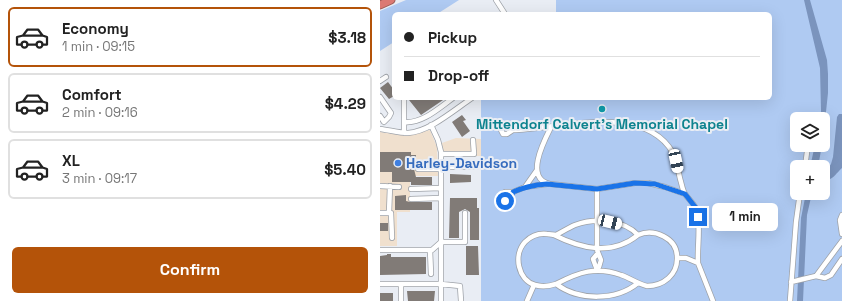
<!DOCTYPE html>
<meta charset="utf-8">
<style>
body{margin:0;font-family:"Space Grotesk",sans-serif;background:#f2f2f2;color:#222;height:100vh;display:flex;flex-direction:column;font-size:15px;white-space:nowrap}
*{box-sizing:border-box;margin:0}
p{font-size:13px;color:#767676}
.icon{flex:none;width:22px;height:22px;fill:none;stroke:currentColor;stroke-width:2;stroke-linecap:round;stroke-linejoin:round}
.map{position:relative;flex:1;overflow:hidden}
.side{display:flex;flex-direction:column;background:#fff;width:380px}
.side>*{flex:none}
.hud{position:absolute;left:12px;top:12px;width:380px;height:88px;border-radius:6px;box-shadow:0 4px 16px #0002;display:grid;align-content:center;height:88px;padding:0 12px;background:#fff}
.fabs{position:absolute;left:410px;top:112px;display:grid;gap:8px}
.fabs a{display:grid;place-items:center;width:40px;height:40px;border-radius:6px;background:#fff;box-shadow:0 4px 16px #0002;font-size:20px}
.end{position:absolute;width:18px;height:18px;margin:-9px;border:5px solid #1a73e8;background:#fff;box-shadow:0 0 0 2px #fff}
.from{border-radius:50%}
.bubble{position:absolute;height:28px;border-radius:6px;background:#fff;box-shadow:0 4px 16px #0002;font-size:13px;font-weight:700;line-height:28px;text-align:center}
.car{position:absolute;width:12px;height:24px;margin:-12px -6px;border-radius:5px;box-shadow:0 0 3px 1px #0007;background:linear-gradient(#fff 24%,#345 0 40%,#fff 0 76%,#345 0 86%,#fff 0)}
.hud b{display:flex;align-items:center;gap:14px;height:38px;font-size:15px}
.hud b+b{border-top:1px solid #e0e0e0}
.hud i{width:10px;height:10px;background:#222}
ul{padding:7px 0 0;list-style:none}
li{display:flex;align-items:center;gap:12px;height:60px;margin:0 8px 6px;padding:0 4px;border:2px solid #e0e0e0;border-radius:6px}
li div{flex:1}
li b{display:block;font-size:15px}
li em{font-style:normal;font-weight:700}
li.on{border-color:#b45309}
li>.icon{width:36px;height:36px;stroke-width:1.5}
.button{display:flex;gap:8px;margin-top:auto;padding:8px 12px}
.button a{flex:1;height:46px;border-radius:6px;background:#b45309;color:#fff;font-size:16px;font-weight:700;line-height:46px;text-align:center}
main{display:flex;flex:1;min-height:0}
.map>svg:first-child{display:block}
.commercial{fill:#f0e0ce}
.green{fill:#afcaf2;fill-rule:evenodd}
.water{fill:#7b94bd}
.building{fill:#817b77}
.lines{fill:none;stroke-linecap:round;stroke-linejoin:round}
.minor-casing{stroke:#9ea2a8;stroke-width:6}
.highway-casing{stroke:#9a5b57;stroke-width:9}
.minor{stroke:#fff;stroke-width:4.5}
.highway{stroke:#db7973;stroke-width:7}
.route{stroke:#1a73e8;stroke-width:5}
.culture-dot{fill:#0f9aa8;stroke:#e9edf4;stroke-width:1.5}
.shop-dot{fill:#3f7fe0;stroke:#e9edf4;stroke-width:1.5}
.labels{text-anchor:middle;stroke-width:4;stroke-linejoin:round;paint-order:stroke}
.culture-label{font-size:14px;font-weight:bold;fill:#0d838f;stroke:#e9edf4}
.shop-label{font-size:14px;font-weight:bold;fill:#366cbe;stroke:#e9edf4;text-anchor:start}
</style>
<main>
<section class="side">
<ul>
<li class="on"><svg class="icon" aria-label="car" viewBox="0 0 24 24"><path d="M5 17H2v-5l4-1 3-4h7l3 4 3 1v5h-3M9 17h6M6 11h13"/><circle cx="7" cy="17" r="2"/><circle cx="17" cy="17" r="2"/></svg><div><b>Economy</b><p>1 min · 09:15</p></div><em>$3.18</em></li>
<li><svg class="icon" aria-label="car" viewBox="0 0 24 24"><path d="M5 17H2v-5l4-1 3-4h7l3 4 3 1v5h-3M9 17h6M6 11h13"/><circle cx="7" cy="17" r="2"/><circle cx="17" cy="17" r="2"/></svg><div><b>Comfort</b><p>2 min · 09:16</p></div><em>$4.29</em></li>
<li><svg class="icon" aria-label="car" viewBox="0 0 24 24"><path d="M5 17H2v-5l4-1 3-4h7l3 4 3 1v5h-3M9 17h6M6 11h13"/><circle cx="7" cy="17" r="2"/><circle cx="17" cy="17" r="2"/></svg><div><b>XL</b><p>3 min · 09:17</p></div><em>$5.40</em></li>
</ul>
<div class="button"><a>Confirm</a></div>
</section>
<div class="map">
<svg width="462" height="301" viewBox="0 0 462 301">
<rect width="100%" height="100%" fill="#e9edf4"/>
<path class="commercial" d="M50,130l7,17 1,29h-28v36h-13v34h-17v-114l22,3h8z
M76,138l25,1v17l-38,1 -1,-14z"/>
<path class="green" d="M26,0h53l-22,14h-43v28l-14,9v-40z
M176,0h286v301h-361v-203h289v-84h-214zM417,119h26v26h-26zM417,167h26v26h-26z"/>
<path class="water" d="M424,0h6l17,60 1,14v19l-5,47v-21h-3l1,-8 -1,-43z
M459,114h3v54c-6,5 -13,18 -19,8l8,-12 2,-7 4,-40z
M435,145h7l-4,22h-8z
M426,193h6l-5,22 -4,86h-6l4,-83z"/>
<path class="building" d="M8,82l6,8v6l-5,3 -9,-11z
M32,98h34l-25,17 -12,-15z
M82,115l4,5 -3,1 7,10 -8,6 -10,-15z
M0,152h31v3h5v11l-2,3 2,8h16v8h-21v-3h-19v-10h-12z
M70,174l21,1v7l-21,1z
M26,195v6l4,1h22v8h-37v-14z
M70,198h27v10h2v32h-9v-28l-5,-3 -6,3v26h-10z
M0,223h8v8h-8z
M86,246h12l1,29h-13z
M7,254h4v3h35v17l-46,1v-19l7,-1z
M27,291h28l-1,10h-26z
M0,293h13v8h-13z"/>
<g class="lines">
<defs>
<path id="minor" d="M116,0l9,14
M0,81l6,-4
M0,97l11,16 -2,4 -5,5 -4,-6
M24,98v35
M24,122c18,2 35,-14 49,-24
M51,125l7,15 3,12v149
M122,125h7l4,5 -6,4h-4l-2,-4z
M171,127c-7,14 -27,52 -1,57l47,5 38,-6h13l17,4 20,7
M0,129c9,1 19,4 28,4 21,-1 46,-23 64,-35
M133,130c46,-1 131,-28 160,23 5,9 5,20 8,29 1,4 2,9 4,12 4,6 10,10 12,17 4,16 0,35 1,52
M61,154h33l-1,-14
M61,167h35
M425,167l2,-15
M38,169h23
M0,186l19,1
M145,187l22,-3
M31,189l30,-1
M125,192h8l-2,6 -4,3 -4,-1 -1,-6z
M133,192l12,-5 12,-17
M31,199l30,-1
M0,213h11l1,25
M9,213l1,-27
M462,215l-2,5 2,14
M174,235c28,14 58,21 84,0
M0,250h52l9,-8h24v-29
M50,250l1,24
M298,258h8l12,5 15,38
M217,268l2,-1 2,-7 -4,-10v-61
M217,270l-4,-11 5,-6
M436,276l26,-35
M411,282l25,-6 9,2 6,-3 11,-16
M0,284h61l19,2 1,15
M176,284c23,-12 40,-18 65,-9 9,3 17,9 26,11 16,0 31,-11 30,-29 0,-19 -23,-29 -39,-22 -15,-16 -44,-17 -63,-10 -7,3 -13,7 -19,10 -3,0 -6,-1 -9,-1 -9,-1 -16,2 -22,8 -12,13 -7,38 10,43 7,2 15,1 21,-1 23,17 60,17 82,-1
M21,301v-17
M147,301l7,-16
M410,301l6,-79 4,-29"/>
<path id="highway" d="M0,5l11,-5"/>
</defs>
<use href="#minor" class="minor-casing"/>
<use href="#highway" class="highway-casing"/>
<use href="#minor" class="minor"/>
<use href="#highway" class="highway"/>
</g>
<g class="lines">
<path class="route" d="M125,201l6,-3 2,-6c11,-5 21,-7 34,-8l50,5 38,-6 20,1 30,10 11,14 2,9"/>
</g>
<circle class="culture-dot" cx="222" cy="109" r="4"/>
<circle class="shop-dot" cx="18" cy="163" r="4"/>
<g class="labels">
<g class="culture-label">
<text x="222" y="129">Mittendorf Calvert's Memorial Chapel</text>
</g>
<g class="shop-label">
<text x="26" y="168">Harley-Davidson</text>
</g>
</g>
</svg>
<div class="fabs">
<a><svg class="icon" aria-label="layers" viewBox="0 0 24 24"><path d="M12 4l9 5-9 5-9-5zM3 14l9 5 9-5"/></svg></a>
<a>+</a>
</div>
<i class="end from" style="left:125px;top:201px"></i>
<i class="end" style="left:318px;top:217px"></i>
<div class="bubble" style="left:332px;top:203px;width:66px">1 min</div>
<i class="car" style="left:296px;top:161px;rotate:168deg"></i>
<i class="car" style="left:230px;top:222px;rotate:104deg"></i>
<div class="hud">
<b><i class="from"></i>Pickup</b>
<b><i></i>Drop-off</b>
</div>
</div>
</main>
